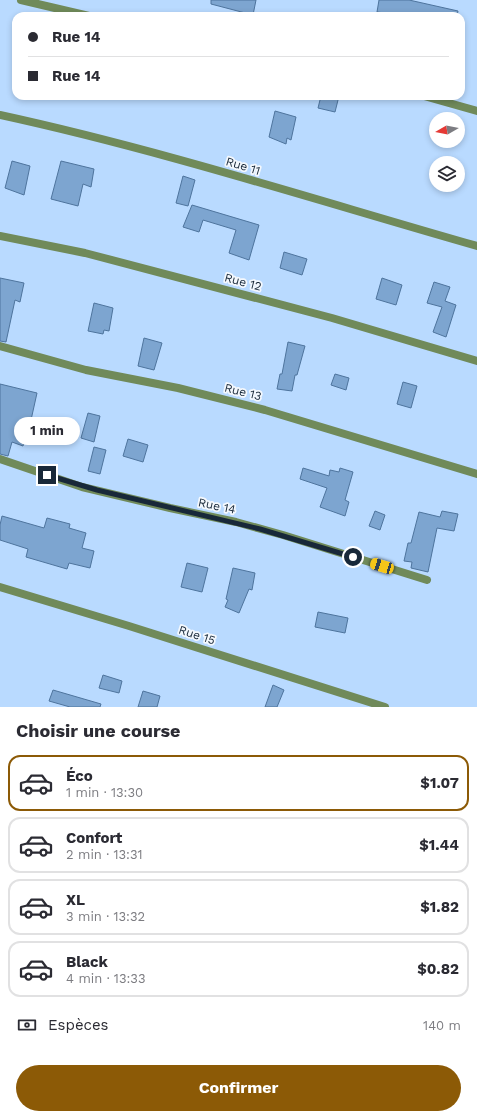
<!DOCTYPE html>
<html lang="fr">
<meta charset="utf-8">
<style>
body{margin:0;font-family:"Work Sans",sans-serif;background:#f7f7f7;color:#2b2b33;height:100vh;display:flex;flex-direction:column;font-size:15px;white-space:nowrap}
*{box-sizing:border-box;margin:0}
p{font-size:13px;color:#7c7c81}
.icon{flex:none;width:22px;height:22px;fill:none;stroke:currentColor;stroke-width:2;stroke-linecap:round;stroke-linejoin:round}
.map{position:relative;height:707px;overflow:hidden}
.sheet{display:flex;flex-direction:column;background:#fff;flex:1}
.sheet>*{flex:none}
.top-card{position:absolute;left:12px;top:12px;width:453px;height:88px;border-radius:12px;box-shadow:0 2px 6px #0003;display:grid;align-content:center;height:88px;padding:0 16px;background:#fff}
.needle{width:26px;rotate:261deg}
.fabs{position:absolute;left:429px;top:112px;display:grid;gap:8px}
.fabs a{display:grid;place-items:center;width:36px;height:36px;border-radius:50%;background:#fff;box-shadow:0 2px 6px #0003;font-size:20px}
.end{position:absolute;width:18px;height:18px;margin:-9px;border:5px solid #182839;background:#fff;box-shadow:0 0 0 2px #fff}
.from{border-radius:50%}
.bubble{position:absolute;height:28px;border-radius:14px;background:#fff;box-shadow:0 2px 6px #0003;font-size:13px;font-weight:700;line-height:28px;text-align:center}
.car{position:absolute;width:12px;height:24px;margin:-12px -6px;border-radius:5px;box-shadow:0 0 3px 1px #0007;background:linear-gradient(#f5c518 24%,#345 0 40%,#f5c518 0 76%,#345 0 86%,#f5c518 0)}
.top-card b{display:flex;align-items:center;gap:14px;height:38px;font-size:15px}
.top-card b+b{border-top:1px solid #e1e1e2}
.top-card i{width:10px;height:10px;background:#2b2b33}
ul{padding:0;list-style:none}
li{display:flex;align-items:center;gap:12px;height:56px;margin:0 8px 6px;padding:0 8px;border:2px solid #e1e1e2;border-radius:12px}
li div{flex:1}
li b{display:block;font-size:15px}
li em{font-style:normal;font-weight:700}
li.selected{border-color:#8c5a06}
li>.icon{width:36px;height:36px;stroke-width:1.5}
h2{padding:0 16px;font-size:18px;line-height:48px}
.pay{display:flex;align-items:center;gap:10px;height:44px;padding:0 16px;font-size:15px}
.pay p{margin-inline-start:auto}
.button{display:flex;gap:8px;margin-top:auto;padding:8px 16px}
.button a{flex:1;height:46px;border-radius:24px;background:#8c5a06;color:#fff;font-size:16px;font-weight:700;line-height:46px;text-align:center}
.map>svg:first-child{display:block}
.building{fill:#7da5d0;stroke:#4e749d}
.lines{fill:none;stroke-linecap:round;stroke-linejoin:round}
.minor{stroke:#708a5a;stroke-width:8}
.route{stroke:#182839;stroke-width:5}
.labels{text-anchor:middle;stroke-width:3.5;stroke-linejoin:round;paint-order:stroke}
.street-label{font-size:12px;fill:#182839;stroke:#f4f8fd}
</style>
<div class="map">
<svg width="477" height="707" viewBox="0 0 477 707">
<rect width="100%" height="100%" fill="#b9daff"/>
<path class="building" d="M211,0h45l-3,15 -42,-11z
M379,0h30l49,11 -1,5h-48l-32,-4z
M321,96h18l-4,16 -17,-4z
M275,111l21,6 -5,23 -4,-2 -1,6 -17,-7z
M12,161l18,5 -6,29 -19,-7z
M61,161l33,8 -3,18 -8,-3 -5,22 -27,-7z
M183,176l12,4 -7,26 -12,-3z
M192,205l67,20 -10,35 -20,-7 7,-23 -33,-10 -4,12 -16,-5z
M284,252l23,7 -5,16 -22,-7z
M0,278l24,5 -4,19 -5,-2 -9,42 -6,-1z
M382,278l20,7 -6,20 -20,-6z
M434,282l16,5 -5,14 11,4 -10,32 -13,-5 9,-25 -15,-4z
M94,303l19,5 -4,23 -5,-1 -1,4 -15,-3z
M144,338l18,5 -8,27 -16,-4z
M288,342l17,4 -8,29h-2l-3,16 -15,-2 3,-15h2z
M335,374l14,4 -3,12 -15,-5z
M403,382l14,4 -6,22 -14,-4z
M0,384l37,9 -6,27 -8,26 -11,-4 -4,14 -8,-2z
M88,413l12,3 -6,26 -13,-4z
M128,439l20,6 -5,17 -20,-6z
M94,447l12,3 -6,24 -12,-3z
M303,468l26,8 1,-6 9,2 1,-4 13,4 -8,28 4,2 -4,14 -25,-9 7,-19 -27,-9z
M375,511l10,4 -5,15 -11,-4z
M442,511l16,3 -4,17 -17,-3 -9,44 -17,-4 1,-6 -8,-1 4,-18h3l8,-31 21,5z
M2,516l42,12 3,-10 23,6 -1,4 17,5 -4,15 12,3 -4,17 -21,-5 -2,6 -41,-12 2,-8 -28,-9v-15z
M187,563l21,5 -6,24 -21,-5z
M233,568l22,5 -3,17 -3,-1 -10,24 -14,-6 3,-7 -2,-1z
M318,612l30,6 -3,15 -30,-6z
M103,675l19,6 -3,12 -20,-5z
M273,685l11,5 -7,17h-12z
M53,690l48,14 -1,3h-30l-21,-6z
M143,691l17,5 -3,11h-19z"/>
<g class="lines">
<path class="minor" d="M21,0l68,16
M424,96l53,15
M0,115c161,35 319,86 477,131
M0,236l85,17 247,65 145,43
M0,346l86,24 92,18 87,22 212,64
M0,459l82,28 88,21 66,14 47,13 144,45
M0,587l129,39 256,81"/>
</g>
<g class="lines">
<path class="route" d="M47,475l50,15 163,39 93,28"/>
</g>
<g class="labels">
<g class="street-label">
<text transform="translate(243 166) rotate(17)" y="4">Rue 11</text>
<text transform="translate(243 282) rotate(15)" y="4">Rue 12</text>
<text transform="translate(243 392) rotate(14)" y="4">Rue 13</text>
<text transform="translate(217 506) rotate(12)" y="4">Rue 14</text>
<text transform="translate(197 635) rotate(18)" y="4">Rue 15</text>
</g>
</g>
</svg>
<div class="fabs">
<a><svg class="needle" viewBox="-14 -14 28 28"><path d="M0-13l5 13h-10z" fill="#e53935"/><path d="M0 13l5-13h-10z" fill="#7c7c81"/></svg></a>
<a><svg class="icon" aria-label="layers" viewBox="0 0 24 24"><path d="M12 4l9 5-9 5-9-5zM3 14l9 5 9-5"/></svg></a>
</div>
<i class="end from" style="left:353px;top:557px"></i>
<i class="end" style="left:47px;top:475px"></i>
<div class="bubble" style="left:14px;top:417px;width:66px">1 min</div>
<i class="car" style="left:382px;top:566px;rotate:287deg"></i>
<div class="top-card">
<b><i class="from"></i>Rue 14</b>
<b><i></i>Rue 14</b>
</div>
</div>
<section class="sheet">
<h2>Choisir une course</h2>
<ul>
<li class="selected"><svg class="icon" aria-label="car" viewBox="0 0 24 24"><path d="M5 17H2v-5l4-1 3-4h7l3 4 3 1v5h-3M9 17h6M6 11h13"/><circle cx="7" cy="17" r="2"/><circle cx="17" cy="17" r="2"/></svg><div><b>Éco</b><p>1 min · 13:30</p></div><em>$1.07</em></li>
<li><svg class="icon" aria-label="car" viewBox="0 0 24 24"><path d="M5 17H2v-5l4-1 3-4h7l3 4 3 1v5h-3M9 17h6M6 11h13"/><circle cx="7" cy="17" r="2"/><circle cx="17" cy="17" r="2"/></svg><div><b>Confort</b><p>2 min · 13:31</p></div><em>$1.44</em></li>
<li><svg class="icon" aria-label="car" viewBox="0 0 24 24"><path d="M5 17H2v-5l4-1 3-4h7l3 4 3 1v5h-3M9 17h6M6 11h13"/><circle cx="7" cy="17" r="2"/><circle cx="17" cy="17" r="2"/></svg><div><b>XL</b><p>3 min · 13:32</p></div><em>$1.82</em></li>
<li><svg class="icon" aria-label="car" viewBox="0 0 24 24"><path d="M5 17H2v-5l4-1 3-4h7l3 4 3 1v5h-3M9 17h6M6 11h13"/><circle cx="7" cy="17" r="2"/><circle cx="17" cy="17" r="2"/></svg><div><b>Black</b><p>4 min · 13:33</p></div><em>$0.82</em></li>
</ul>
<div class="pay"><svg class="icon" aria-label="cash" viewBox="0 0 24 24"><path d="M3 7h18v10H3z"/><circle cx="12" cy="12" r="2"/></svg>Espèces<p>140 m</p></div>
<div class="button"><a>Confirmer</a></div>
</section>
